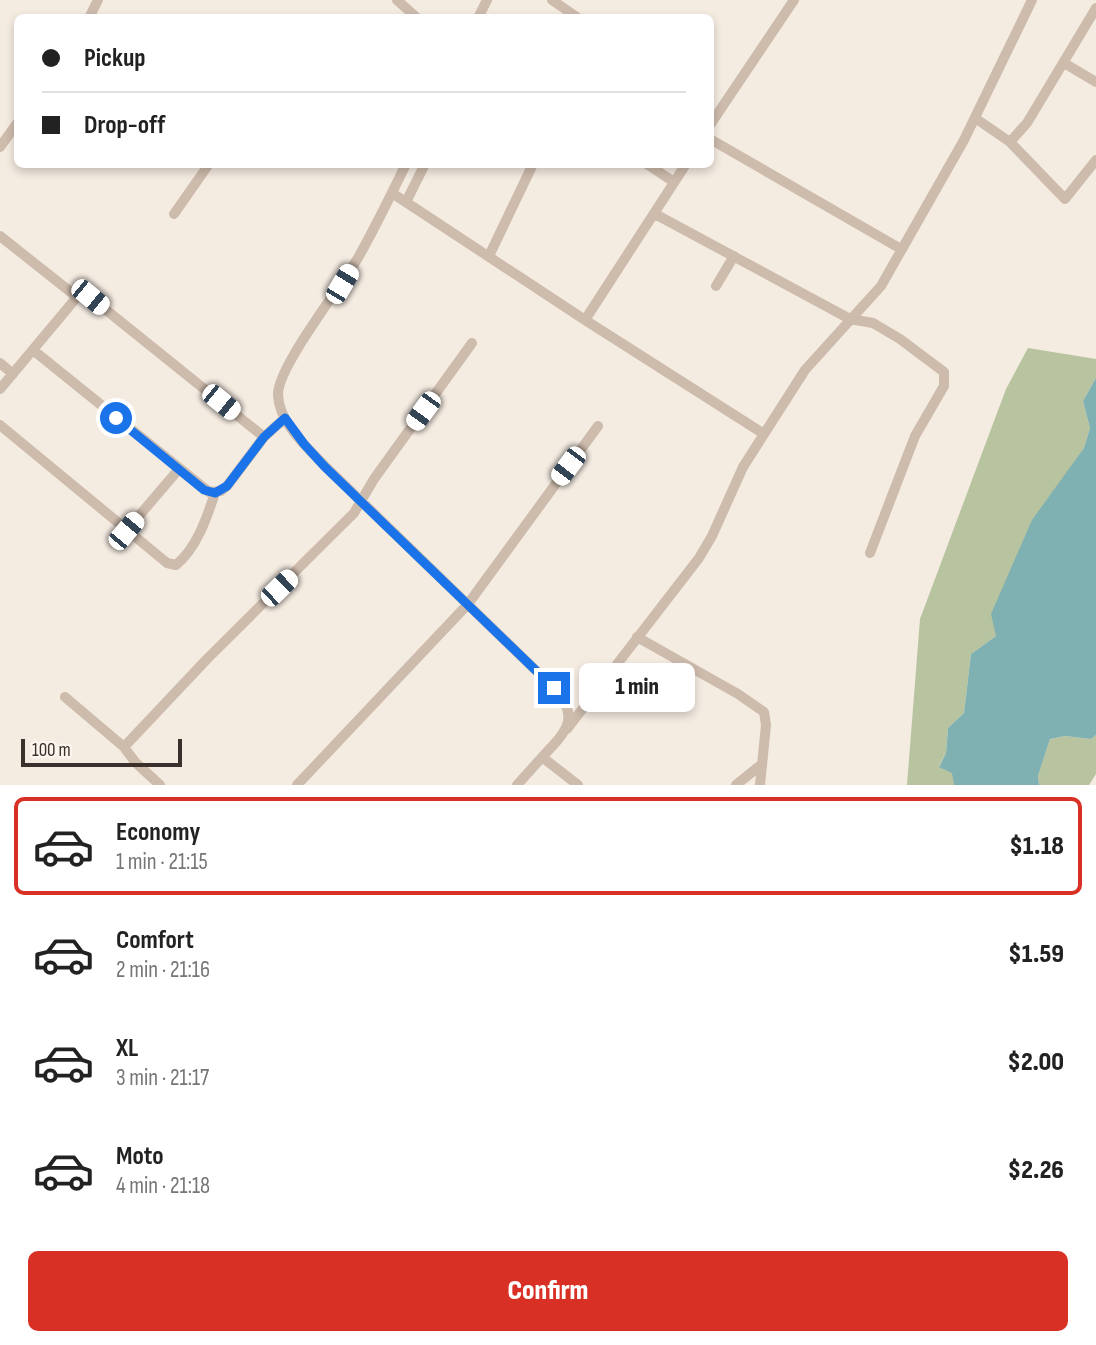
<!DOCTYPE html>
<meta charset="utf-8">
<style>
body{margin:0;font-family:"Sofia Sans Condensed",sans-serif;background:#f2f2f2;color:#222;height:100vh;display:flex;flex-direction:column;font-size:26px;white-space:nowrap}
*{box-sizing:border-box;margin:0}
p{font-size:23px;color:#767676}
.icon{flex:none;width:38px;height:38px;fill:none;stroke:currentColor;stroke-width:2;stroke-linecap:round;stroke-linejoin:round}
.map{position:relative;height:785px;overflow:hidden}
.drawer{display:flex;flex-direction:column;background:#fff;flex:1}
.drawer>*{flex:none}
.banner{position:absolute;left:14px;top:14px;width:700px;height:154px;border-radius:10px;box-shadow:0 4px 10px #0003;display:grid;align-content:center;height:154px;padding:0 28px;background:#fff}
.scale{position:absolute;left:21px;bottom:18px;width:161px;box-sizing:border-box;padding-left:7px;border:4px solid #3b302b;border-top:0;font-size:19px;line-height:24px;white-space:nowrap;color:#3b302b;-webkit-text-stroke:5px #fbf5ee;paint-order:stroke}
.end{position:absolute;width:32px;height:32px;margin:-16px;border:9px solid #1a73e8;background:#fff;box-shadow:0 0 0 4px #fff}
.from{border-radius:50%}
.bubble{position:absolute;height:49px;border-radius:10px;background:#fff;box-shadow:0 4px 10px #0003;font-size:23px;font-weight:800;line-height:49px;text-align:center}
.car{position:absolute;width:21px;height:42px;margin:-21px -10px;border-radius:9px;box-shadow:0 0 5px 2px #0007;background:linear-gradient(#fff 24%,#345 0 40%,#fff 0 76%,#345 0 86%,#fff 0)}
.banner b{display:flex;align-items:center;gap:24px;height:66px;font-size:26px}
.banner b+b{border-top:2px solid #e0e0e0}
.banner i{width:18px;height:18px;background:#222}
ul{padding:12px 0 0;list-style:none}
li{display:flex;align-items:center;gap:21px;height:98px;margin:0 14px 10px;padding:0 14px;border:4px solid transparent;border-radius:10px}
li div{flex:1}
li b{display:block;font-size:26px}
li em{font-style:normal;font-weight:800}
li.current{border-color:#d93025}
li>.icon{width:63px;height:63px;stroke-width:1.5}
.action{display:flex;gap:14px;margin-top:auto;padding:14px 28px}
.action a{flex:1;height:80px;border-radius:10px;background:#d93025;color:#fff;font-size:28px;font-weight:800;line-height:80px;text-align:center}
.map>svg:first-child{display:block}
.green{fill:#b8c4a0}
.water{fill:#7fb0b2}
.lines{fill:none;stroke-linecap:round;stroke-linejoin:round}
.minor{stroke:#cdbbac;stroke-width:10}
.route{stroke:#1a73e8;stroke-width:9}
</style>
<div class="map">
<svg width="1096" height="785" viewBox="0 0 1096 785">
<rect width="100%" height="100%" fill="#f4ebe1"/>
<path class="green" d="M1028,348l68,11v19l-13,23 7,27 -6,20 -17,27 -71,161 -25,18 -7,59 -16,15 -2,25 -7,13 14,7 1,12h-47l13,-166 86,-230z
M1096,735v39l-7,11h-50l-1,-9 12,-37 15,-3 26,3z"/>
<path class="water" d="M1096,378v357l-5,4 -26,-3 -15,3 -12,37 1,9h-85l-2,-12 -13,-6 7,-14 2,-25 16,-15 7,-59 25,-18 -5,-22 41,-94 52,-72 6,-20 -7,-27z"/>
<g class="lines">
<path class="minor" d="M397,0l20,18
M552,0l26,18
M89,18l9,-18
M478,18l9,-18
M1064,63l32,19
M975,118l35,24 55,57 31,-39
M710,125l84,-125
M710,139l191,110
M1010,142l17,-19 69,-115
M0,147l18,-25
M406,164c-15,31 -30,62 -47,92 -17,30 -82,111 -81,139 1,28 29,52 47,71l229,222c27,29 12,44 -10,67 -9,10 -18,20 -27,30
M647,164l27,18
M392,193l193,127 179,114
M406,202l19,-38
M174,214l35,-50
M655,214l195,105 23,4 27,16 44,33v14l-29,50 -45,117
M0,236l77,61h13l174,140
M489,256l44,-92
M716,286l18,-30
M585,320l101,-156
M33,350l176,142 12,-1 6,-5 37,-49 21,-19
M0,363l13,11
M0,389l77,-92
M0,425l167,138 9,2c21,-17 31,-48 39,-72
M126,531l53,-62
M637,637l101,57 26,18 2,13 -6,60
M65,697l59,50
M567,729l132,-171 13,-22 31,-69 62,-97 76,-84 83,-146 68,-140
M542,757l36,28
M160,785l-25,-23 -11,-15 83,-88 147,-146 20,-34 98,-136
M297,785l171,-181 130,-178
M736,785l26,-21"/>
</g>
<g class="lines">
<path class="route" d="M116,418l88,72 11,3 12,-7 37,-49 21,-19 19,26 20,22 230,222"/>
</g>
</svg>
<div class="scale">100 m</div>
<i class="end from" style="left:116px;top:418px"></i>
<i class="end" style="left:554px;top:688px"></i>
<div class="bubble" style="left:579px;top:663px;width:116px">1 min</div>
<i class="car" style="left:342px;top:284px;rotate:31deg"></i>
<i class="car" style="left:90px;top:297px;rotate:129deg"></i>
<i class="car" style="left:221px;top:402px;rotate:129deg"></i>
<i class="car" style="left:423px;top:411px;rotate:216deg"></i>
<i class="car" style="left:568px;top:466px;rotate:217deg"></i>
<i class="car" style="left:126px;top:531px;rotate:40deg"></i>
<i class="car" style="left:279px;top:588px;rotate:46deg"></i>
<div class="banner">
<b><i class="from"></i>Pickup</b>
<b><i></i>Drop-off</b>
</div>
</div>
<section class="drawer">
<ul>
<li class="current"><svg class="icon" aria-label="car" viewBox="0 0 24 24"><path d="M5 17H2v-5l4-1 3-4h7l3 4 3 1v5h-3M9 17h6M6 11h13"/><circle cx="7" cy="17" r="2"/><circle cx="17" cy="17" r="2"/></svg><div><b>Economy</b><p>1 min · 21:15</p></div><em>$1.18</em></li>
<li><svg class="icon" aria-label="car" viewBox="0 0 24 24"><path d="M5 17H2v-5l4-1 3-4h7l3 4 3 1v5h-3M9 17h6M6 11h13"/><circle cx="7" cy="17" r="2"/><circle cx="17" cy="17" r="2"/></svg><div><b>Comfort</b><p>2 min · 21:16</p></div><em>$1.59</em></li>
<li><svg class="icon" aria-label="car" viewBox="0 0 24 24"><path d="M5 17H2v-5l4-1 3-4h7l3 4 3 1v5h-3M9 17h6M6 11h13"/><circle cx="7" cy="17" r="2"/><circle cx="17" cy="17" r="2"/></svg><div><b>XL</b><p>3 min · 21:17</p></div><em>$2.00</em></li>
<li><svg class="icon" aria-label="car" viewBox="0 0 24 24"><path d="M5 17H2v-5l4-1 3-4h7l3 4 3 1v5h-3M9 17h6M6 11h13"/><circle cx="7" cy="17" r="2"/><circle cx="17" cy="17" r="2"/></svg><div><b>Moto</b><p>4 min · 21:18</p></div><em>$2.26</em></li>
</ul>
<div class="action"><a>Confirm</a></div>
</section>
